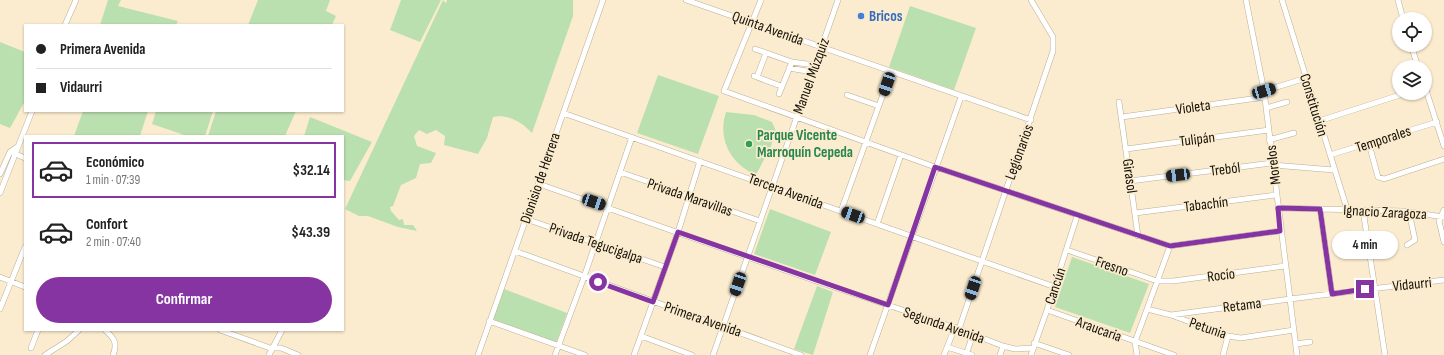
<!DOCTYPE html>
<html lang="es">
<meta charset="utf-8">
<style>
body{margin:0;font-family:"Sofia Sans Condensed",sans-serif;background:#f6f6f6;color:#222;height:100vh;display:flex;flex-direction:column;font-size:15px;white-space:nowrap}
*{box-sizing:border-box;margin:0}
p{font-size:13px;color:#767676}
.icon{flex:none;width:22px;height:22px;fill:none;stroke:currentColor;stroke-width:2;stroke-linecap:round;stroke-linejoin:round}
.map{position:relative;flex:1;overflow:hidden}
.sheet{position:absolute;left:24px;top:135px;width:320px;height:196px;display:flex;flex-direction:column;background:#fff;border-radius:0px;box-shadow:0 1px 3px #0004}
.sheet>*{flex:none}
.banner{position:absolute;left:24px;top:24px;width:320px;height:88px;border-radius:0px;box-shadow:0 1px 3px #0004;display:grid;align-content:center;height:88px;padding:0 12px;background:#fff}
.buttons{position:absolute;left:1392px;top:12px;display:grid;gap:8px}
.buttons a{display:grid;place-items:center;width:40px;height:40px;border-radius:50%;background:#fff;box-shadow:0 1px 3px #0004;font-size:20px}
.end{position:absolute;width:18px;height:18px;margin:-9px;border:5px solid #8734a3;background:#fff;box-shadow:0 0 0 2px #fff}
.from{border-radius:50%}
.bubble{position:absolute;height:28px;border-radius:14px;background:#fff;box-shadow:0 1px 3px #0004;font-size:13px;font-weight:700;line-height:28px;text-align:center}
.car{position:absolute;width:12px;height:24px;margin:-12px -6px;border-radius:5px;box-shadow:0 0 3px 1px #0007;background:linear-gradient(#222 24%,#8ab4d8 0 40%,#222 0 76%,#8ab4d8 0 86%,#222 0)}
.banner b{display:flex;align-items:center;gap:14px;height:38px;font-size:15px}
.banner b+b{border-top:1px solid #e0e0e0}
.banner i{width:10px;height:10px;background:#222}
ul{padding:7px 0 0;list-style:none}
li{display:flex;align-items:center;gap:12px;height:56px;margin:0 8px 6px;padding:0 4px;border:2px solid transparent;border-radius:0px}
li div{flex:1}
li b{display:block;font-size:15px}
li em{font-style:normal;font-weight:700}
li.active{border-color:#8734a3}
li>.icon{width:36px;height:36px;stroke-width:1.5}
.cta{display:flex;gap:8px;margin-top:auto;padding:8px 12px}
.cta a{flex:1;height:46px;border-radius:24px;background:#8734a3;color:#fff;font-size:16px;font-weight:700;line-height:46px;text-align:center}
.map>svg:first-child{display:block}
.green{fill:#bbe0af}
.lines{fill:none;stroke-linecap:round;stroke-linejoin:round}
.minor-casing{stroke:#bcae93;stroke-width:6}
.minor{stroke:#fff;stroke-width:5}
.route{stroke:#8734a3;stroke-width:5}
.shop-dot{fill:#3f7fe0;stroke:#fbeccf;stroke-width:1.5}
.leisure-dot{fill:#2e9e5b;stroke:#fbeccf;stroke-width:1.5}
.labels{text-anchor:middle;stroke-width:3.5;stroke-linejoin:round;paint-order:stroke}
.shop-label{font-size:15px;font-weight:bold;fill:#366cbe;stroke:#fbeccf;text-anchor:start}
.street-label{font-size:15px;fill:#141006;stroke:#fbeccf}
.leisure-label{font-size:15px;font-weight:bold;fill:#27864d;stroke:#fbeccf;text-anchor:start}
</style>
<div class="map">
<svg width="1444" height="355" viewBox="0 0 1444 355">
<rect width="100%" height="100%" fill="#fbeccf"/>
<path class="green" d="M108,0h13l-3,6 60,15 -2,4h-76z
M258,0h72l-4,11 10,5 -4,9h-84z
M401,0h40l-21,42 -30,-12z
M443,0l3,3 1,-3h126v16l-41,117c-10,-11 -24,-19 -39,-16l-6,21 -9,16 -34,-9 1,-9 -9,-6 -9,4 -8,-4 -5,6 3,10 19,7 -5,10 -11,1 -4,14 -15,7 -8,21 -3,1 1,4 8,9 4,-1 1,6h9l4,6 -19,-4 -30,-11h-9l-14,-7z
M910,6l66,22 -22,62 -65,-23z
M0,42l25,10v49l-15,27 -10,-4z
M658,75l61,21 -21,58 -61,-21z
M83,111h65l-8,25h-66z
M156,111h57l-8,25h-18l-35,-12z
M216,111h80l-11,25h-77z
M726,112l28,3 18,7 4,9 -5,15 -15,29c-25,-11 -39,-36 -30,-63z
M310,117l62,25 -22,39 -7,-1v-44h-39z
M770,209l61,23 -16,43 -61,-21z
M1072,257l77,27 -19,49 -75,-26z
M817,286l16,6 -20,63 -19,-6z
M504,289l63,24 -11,30 -64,-24z"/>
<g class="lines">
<defs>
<path id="minor" d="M686,0l345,120
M761,0l-37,91 211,76 235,79 110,-15
M1246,0l18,91 33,264
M1282,0l65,209
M1398,0l5,19
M65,25l11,-25
M1411,45l7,22
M755,49l37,13 23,3
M789,68l23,4
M754,76l27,10
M757,77l9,-24
M1425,87l19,59
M1264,91l42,-13
M779,94l13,-32
M847,95l32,11
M1119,102l19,134
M1266,108l21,-6
M563,113l492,174
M1122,117l143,-20
M1319,121l87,-28
M1269,140l25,-7
M1369,144l9,33 6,2 60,-20
M1126,149l143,-19
M13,153l12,5
M1330,155l107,-33
M1273,165l61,5
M620,172l140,49
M0,174l10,-22 7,-5
M1130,181l142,-18
M539,184l277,97 143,48 44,17 12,3 17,-1
M0,193l32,-82
M1278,208l125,3 41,6
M1320,209l12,85
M1363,210l22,145
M1444,210l-5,11 5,21
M841,211l50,-139
M1135,213l141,-18
M526,219l139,48
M877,224l24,-69
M1407,245l8,-5 -6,-28
M1067,250l90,31h16l112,-15
M515,251l286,104
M0,277l25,10
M0,309l25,-62
M1147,309l24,6 57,21 13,2 53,-8
M1047,310l127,45
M1171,315l119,-16 154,-19
M489,321l96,34
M959,329l94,-278v-14l-22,-37
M105,330c9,8 13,13 8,25
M220,330l50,18h11l17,7
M641,336l51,19
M1034,343l35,12
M1296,344l14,-2
M947,347l25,8
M31,348l7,-18
M45,355l22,-14 12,-11
M269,355l13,-25
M478,355l125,-355
M555,355l29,-78 48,-140
M634,355l44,-123 22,-71
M713,355l125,-355
M870,355l91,-258
M944,355l11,-28
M966,355l7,-21
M1000,355l3,-9
M1031,355l16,-45 30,-94
M1137,355l-2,-13 35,-96
M1223,355l5,-19"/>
</defs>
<use href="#minor" class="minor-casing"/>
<use href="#minor" class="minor"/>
</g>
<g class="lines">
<path class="route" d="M598,282l55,20 25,-70 210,73 47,-138 235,79 110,-15 -2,-23 42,1 12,85 33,-5"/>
</g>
<circle class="shop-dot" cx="861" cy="16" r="4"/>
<circle class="leisure-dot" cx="749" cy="144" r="4"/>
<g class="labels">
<g class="shop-label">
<text x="869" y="21">Bricos</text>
</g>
<g class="street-label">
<text transform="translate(768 28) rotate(20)" y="5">Quinta Avenida</text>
<text transform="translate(811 76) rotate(-70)" y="5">Manuel Múzquiz</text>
<text transform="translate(1314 105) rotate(73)" y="5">Constitución</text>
<text transform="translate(1193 107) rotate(-8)" y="5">Violeta</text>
<text transform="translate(1197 139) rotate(-7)" y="5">Tulipán</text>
<text transform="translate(1383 139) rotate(-18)" y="5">Temporales</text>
<text transform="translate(1019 152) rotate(-70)" y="5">Legionarios</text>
<text transform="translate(1273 165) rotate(-97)" y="5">Morelos</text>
<text transform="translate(1225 169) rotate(-7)" y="5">Treból</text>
<text transform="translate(1130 176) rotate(82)" y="5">Girasol</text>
<text transform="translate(540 178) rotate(-71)" y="5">Dionisio de Herrera</text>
<text transform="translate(786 191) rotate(20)" y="5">Tercera Avenida</text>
<text transform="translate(690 197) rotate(19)" y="5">Privada Maravillas</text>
<text transform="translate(1206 204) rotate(-7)" y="5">Tabachín</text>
<text transform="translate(1385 212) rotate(3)" y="5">Ignacio Zaragoza</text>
<text transform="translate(596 243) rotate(19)" y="5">Privada Tegucigalpa</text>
<text transform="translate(1112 266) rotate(19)" y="5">Fresno</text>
<text transform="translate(1221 275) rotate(-7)" y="5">Rocío</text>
<text transform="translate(1412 284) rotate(-6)" y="5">Vidaurri</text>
<text transform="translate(1055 286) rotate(-72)" y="5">Cancún</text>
<text transform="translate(1242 305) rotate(-7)" y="5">Retama</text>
<text transform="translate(703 319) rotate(19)" y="5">Primera Avenida</text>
<text transform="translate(944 325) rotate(19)" y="5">Segunda Avenida</text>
<text transform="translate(1208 328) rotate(19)" y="5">Petunia</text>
<text transform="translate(1099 329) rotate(20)" y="5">Araucaria</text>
</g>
<g class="leisure-label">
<text x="757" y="140">Parque Vicente<tspan x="757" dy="17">Marroquín Cepeda</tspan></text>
</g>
</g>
</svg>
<div class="buttons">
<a><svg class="icon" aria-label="locate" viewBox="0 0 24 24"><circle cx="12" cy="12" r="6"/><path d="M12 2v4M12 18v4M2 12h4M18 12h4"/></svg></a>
<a><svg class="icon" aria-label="layers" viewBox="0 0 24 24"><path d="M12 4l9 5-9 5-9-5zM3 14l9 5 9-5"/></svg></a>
</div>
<i class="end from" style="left:598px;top:282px"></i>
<i class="end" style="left:1365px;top:289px"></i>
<div class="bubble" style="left:1332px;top:231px;width:66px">4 min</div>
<i class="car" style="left:887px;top:84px;rotate:199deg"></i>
<i class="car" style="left:1264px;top:91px;rotate:74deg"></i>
<i class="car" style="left:1178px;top:175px;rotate:263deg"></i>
<i class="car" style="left:594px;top:202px;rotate:109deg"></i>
<i class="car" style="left:853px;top:215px;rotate:290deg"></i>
<i class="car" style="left:738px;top:284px;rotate:199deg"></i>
<i class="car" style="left:973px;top:288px;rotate:198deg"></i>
<div class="banner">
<b><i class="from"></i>Primera Avenida</b>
<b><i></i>Vidaurri</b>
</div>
<section class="sheet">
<ul>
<li class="active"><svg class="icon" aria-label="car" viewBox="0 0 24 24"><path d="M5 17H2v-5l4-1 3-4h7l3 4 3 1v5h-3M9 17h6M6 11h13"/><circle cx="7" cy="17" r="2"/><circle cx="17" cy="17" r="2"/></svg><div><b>Económico</b><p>1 min · 07:39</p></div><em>$32.14</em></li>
<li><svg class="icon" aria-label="car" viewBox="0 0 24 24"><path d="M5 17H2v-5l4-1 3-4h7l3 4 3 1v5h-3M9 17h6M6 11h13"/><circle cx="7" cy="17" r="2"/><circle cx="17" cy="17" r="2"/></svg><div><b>Confort</b><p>2 min · 07:40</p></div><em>$43.39</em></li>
</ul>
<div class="cta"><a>Confirmar</a></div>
</section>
</div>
